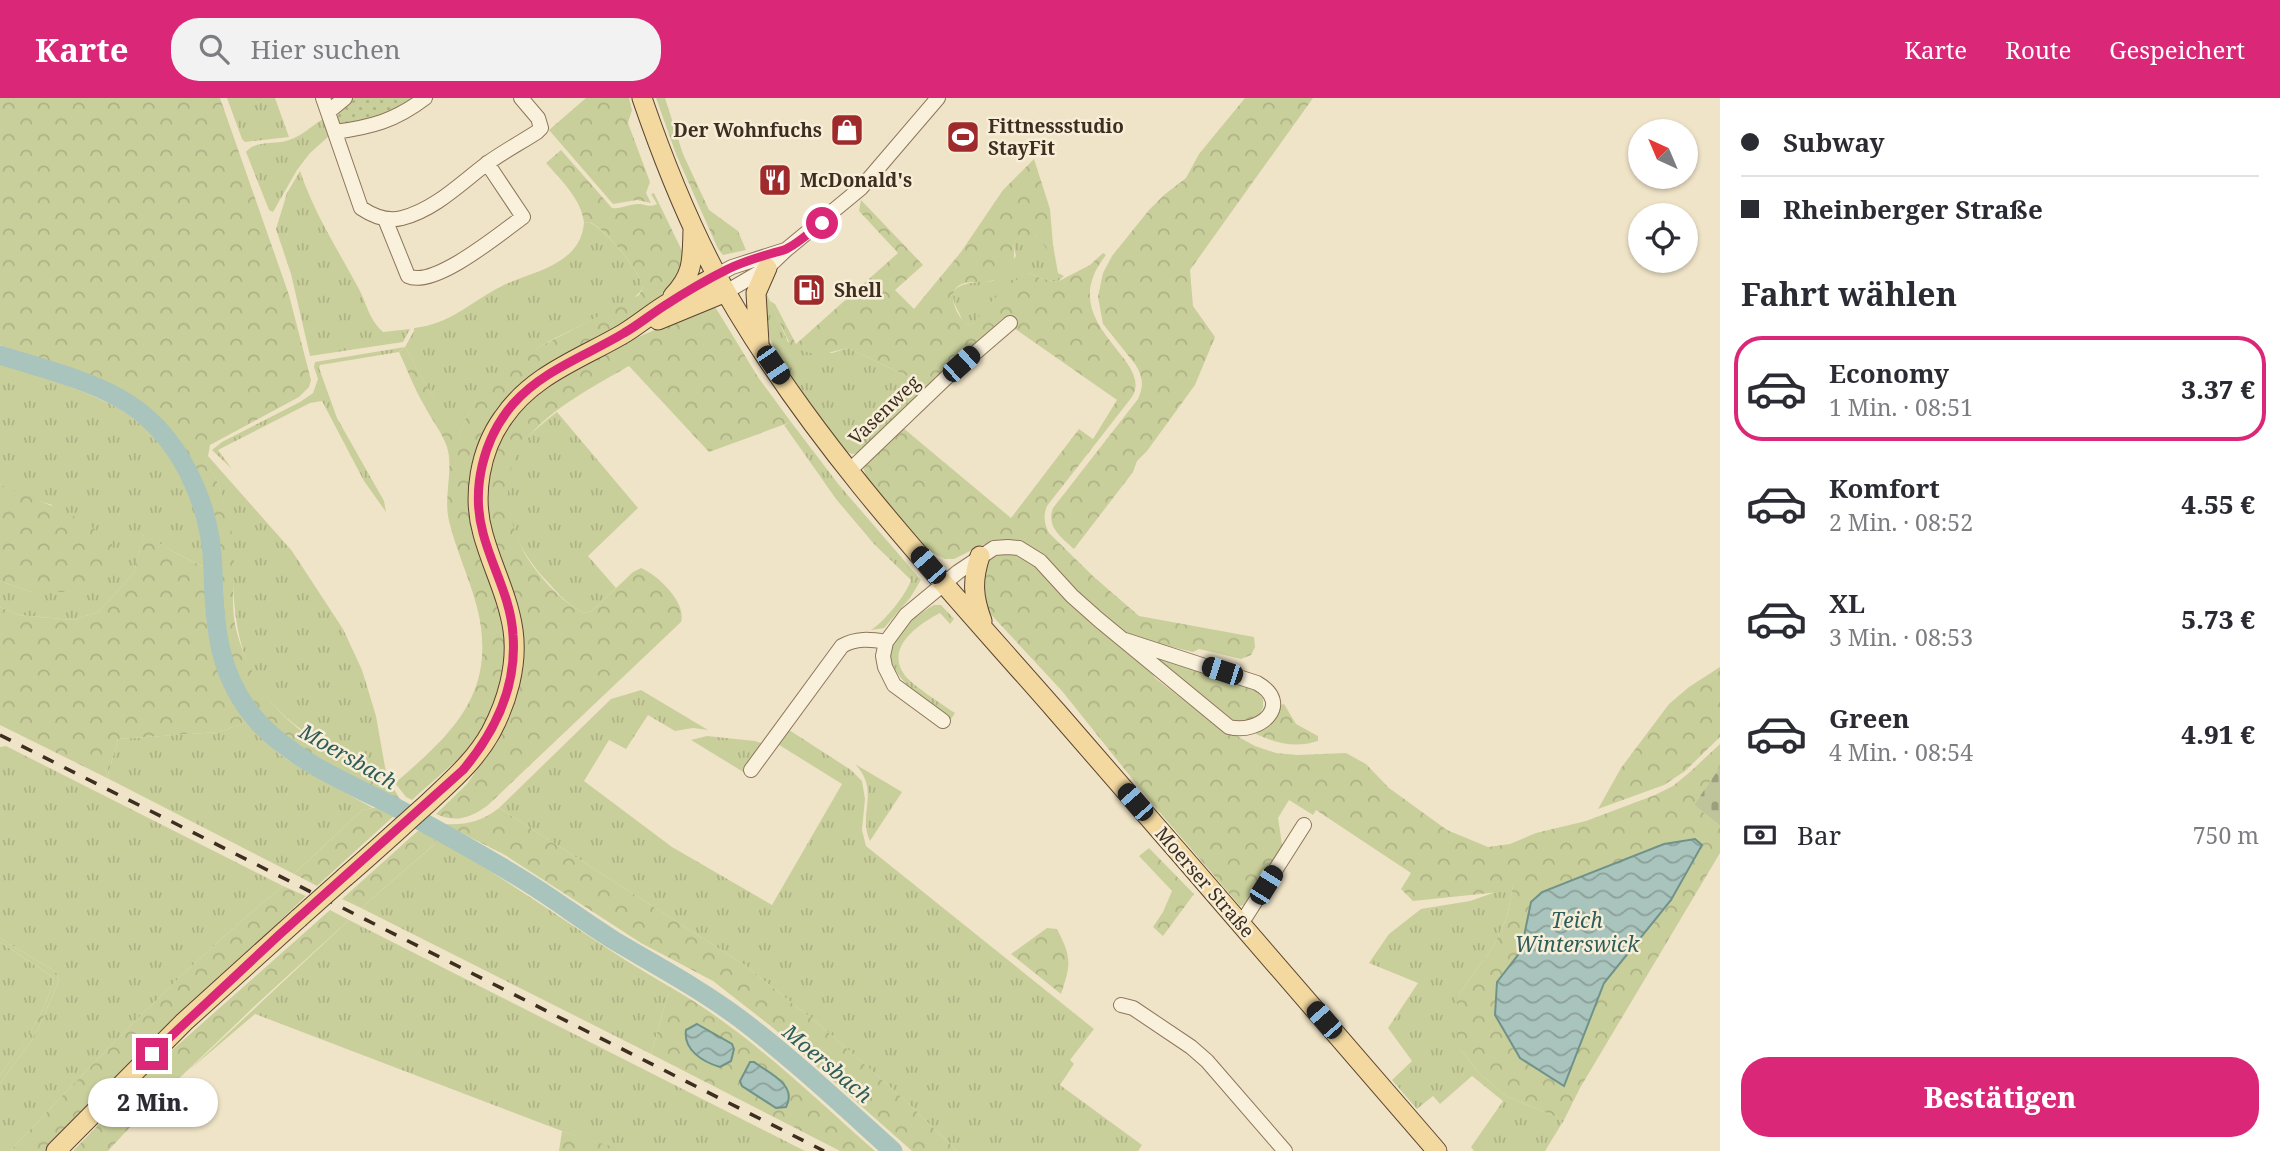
<!DOCTYPE html>
<html lang="de">
<meta charset="utf-8">
<style>
body{margin:0;font-family:"Noto Serif",serif;background:#f2f2f3;color:#2b2b33;height:100vh;display:flex;flex-direction:column;font-size:26px;white-space:nowrap}
*{box-sizing:border-box;margin:0}
p{font-size:23px;color:#7c7c81}
.icon{flex:none;width:38px;height:38px;fill:none;stroke:currentColor;stroke-width:2;stroke-linecap:round;stroke-linejoin:round}
.map{position:relative;flex:1;overflow:hidden}
.details{display:flex;flex-direction:column;background:#fff;width:560px}
.details>*{flex:none}
.guide{display:grid;align-content:center;height:154px;padding:0 21px;background:#fff}
.needle{width:46px;rotate:316deg}
.tools{position:absolute;left:1628px;top:21px;display:grid;gap:14px}
.tools a{display:grid;place-items:center;width:70px;height:70px;border-radius:50%;background:#fff;box-shadow:0 2px 5px #0004;font-size:35px}
.end{position:absolute;width:32px;height:32px;margin:-16px;border:9px solid #db2777;background:#fff;box-shadow:0 0 0 4px #fff}
.from{border-radius:50%}
.bubble{position:absolute;height:49px;border-radius:24px;background:#fff;box-shadow:0 2px 5px #0004;font-size:23px;font-weight:800;line-height:49px;text-align:center}
.car{position:absolute;width:21px;height:42px;margin:-21px -10px;border-radius:9px;box-shadow:0 0 5px 2px #0007;background:linear-gradient(#222 24%,#8ab4d8 0 40%,#222 0 76%,#8ab4d8 0 86%,#222 0)}
.guide b{display:flex;align-items:center;gap:24px;height:66px;font-size:26px}
.guide b+b{border-top:2px solid #e1e1e2}
.guide i{width:18px;height:18px;background:#2b2b33}
ul{padding:0;list-style:none}
li{display:flex;align-items:center;gap:21px;height:105px;margin:0 14px 10px;padding:0 7px;border:4px solid transparent;border-radius:28px}
li div{flex:1}
li b{display:block;font-size:26px}
li em{font-style:normal;font-weight:800}
li.on{border-color:#db2777}
li>.icon{width:63px;height:63px;stroke-width:1.5}
h2{padding:0 21px;font-size:32px;line-height:84px}
.pay{display:flex;align-items:center;gap:18px;height:77px;padding:0 21px;font-size:26px}
.pay p{margin-inline-start:auto}
.action{display:flex;gap:14px;margin-top:auto;padding:14px 21px}
.action a{flex:1;height:80px;border-radius:28px;background:#db2777;color:#fff;font-size:28px;font-weight:800;line-height:80px;text-align:center}
header{display:flex;align-items:center;gap:42px;box-sizing:border-box;height:98px;padding:0 35px;background:#db2777;color:#fff}
header strong{font-size:33px}
nav{display:flex;gap:38px;margin-inline-start:auto;font-size:24px}
.search{width:490px;height:63px;background:#f2f2f3;display:flex;align-items:center;gap:18px;box-sizing:border-box;padding:0 24px;border-radius:28px;color:#7c7c81;font-size:26px}
main{display:flex;flex:1;min-height:0}
.map>svg:first-child{display:block}
.grass{fill:url(#grass-tufts)}
.forest{fill:url(#forest-crowns);fill-rule:evenodd}
.cemetery{fill:url(#cemetery-stones)}
.park{fill:url(#park-dots)}
.water{fill:url(#water-waves);stroke:#6f938a;stroke-width:2}
.lines{fill:none;stroke-linecap:round;stroke-linejoin:round}
.river{stroke:#a9c4bc;stroke-width:19}
.minor-casing{stroke:#8d765c;stroke-width:16}
.major-casing{stroke:#5b4430;stroke-width:21}
.minor{stroke:#faf1dc;stroke-width:14}
.major{stroke:#f3d9a0;stroke-width:19}
.rail{stroke:#3d2e20;stroke-width:3.5;stroke-dasharray:12 12;stroke-linecap:butt}
.major-bridge-casing{stroke:#5b4430;stroke-width:21;stroke-linecap:butt}
.major-bridge{stroke:#f3d9a0;stroke-width:19}
.route{stroke:#db2777;stroke-width:9}
.labels{text-anchor:middle;stroke-width:5;stroke-linejoin:round;paint-order:stroke}
.poi-label{font-size:19px;font-weight:bold;fill:#3d2e20;stroke:#f7eed8;text-anchor:start}
.street-label{font-size:19px;fill:#3d2e20;stroke:#f7eed8}
.water-label{font-size:21px;font-style:italic;fill:#2f5d5a;stroke:#f7eed8}
</style>
<header>
<strong>Karte</strong>
<div class="search"><svg class="icon" aria-label="search" viewBox="0 0 24 24"><circle cx="10" cy="10" r="6"/><path d="M15 15l6 6"/></svg>Hier suchen</div>
<nav><a>Karte</a><a>Route</a><a>Gespeichert</a></nav>
</header>
<main>
<div class="map">
<svg width="1720" height="1053" viewBox="0 0 1720 1053">
<defs>
<pattern id="grass-tufts" width="24" height="20" patternUnits="userSpaceOnUse" patternTransform="scale(1.75)"><rect width="24" height="20" fill="#c9cf9b"/><path d="M3 7l-1-3M5 7V3M7 7l1-3M15 17l-1-3M17 17v-4M19 17l1-3" fill="none" stroke="#aeb285"/></pattern>
<pattern id="forest-crowns" width="20" height="18" patternUnits="userSpaceOnUse" patternTransform="scale(1.75)"><rect width="20" height="18" fill="#c9cf9b"/><path d="M2 6a3 3 0 1 1 6 0M12 15a3 3 0 1 1 6 0" fill="none" stroke="#aeb285"/></pattern>
<pattern id="cemetery-stones" width="16" height="16" patternUnits="userSpaceOnUse" patternTransform="scale(1.75)"><rect width="16" height="16" fill="#bfc49a"/><path d="M2 7V4a2 2 0 0 1 4 0v3zM10 15v-3a2 2 0 0 1 4 0v3z" fill="#9ca07d"/></pattern>
<pattern id="park-dots" width="8" height="8" patternUnits="userSpaceOnUse" patternTransform="scale(1.75)"><rect width="8" height="8" fill="#c9cf9b"/><path d="M2 2h.1M6 6h.1" fill="none" stroke="#aeb285" stroke-width="1.8" stroke-linecap="round"/></pattern>
<pattern id="water-waves" width="16" height="10" patternUnits="userSpaceOnUse" patternTransform="scale(1.75)"><rect width="16" height="10" fill="#a9c4bc"/><path d="M0 5q4-4 8 0t8 0" fill="none" stroke="#8ba098"/></pattern>
</defs>
<rect width="100%" height="100%" fill="#f0e4c8"/>
<path class="grass" d="M227,0h48l14,39 -44,5 -3,-3z
M323,21l6,14 -1,4 -18,16 -13,17 -24,42 -4,-2 -23,-58c9,-12 29,-7 43,-12 13,-4 22,-14 34,-21z
M300,73c14,42 38,79 59,118 8,15 10,31 24,43l27,-3 -7,13 -93,14 -19,-82 -15,-45 11,-36z
M589,124c17,8 51,48 54,66 -10,15 -29,21 -45,29 -57,28 -125,57 -140,125l-53,-95 -6,5 -79,13 -1,3 18,50 47,83 2,11 -22,-31 -42,-80 -12,2 -92,47 14,19 -20,-19 10,-8 78,-40 13,-9 5,-14 -4,-12 1,-5 90,-15 9,-16v-3c37,-4 56,-26 88,-42 30,-15 78,-20 82,-63z
M1023,137h11l13,13 6,-3 5,28 6,3 -7,6 -17,-4 -11,-5 -24,16 -30,34 -7,2c-7,-4 -6,-7 -10,-14 -17,-30 14,-28 35,-30l23,-25 -3,-12 4,-6z
M765,192l23,52 44,11 16,-5 80,38 -68,67 -8,1 -7,-3 -32,-43 -37,-56 -9,-20z
M0,266c35,11 72,21 106,38 65,31 93,98 100,166l-36,-18 -26,-16 -10,39 -36,39 -25,8 -55,-5 -18,-8v-26l32,11 20,-87 -26,-8 -26,-13z
M557,314l81,96 -50,48 28,32 -24,23 -8,2c-16,-7 -28,-22 -40,-35 -32,-34 -53,-90 -22,-133 9,-13 22,-23 35,-33z
M791,324l48,63 82,95 -11,18 -26,30 -13,2c13,-8 35,-35 40,-50l-37,-36 -38,-45 -52,-74z
M208,358l84,95 51,78 19,41 14,46 11,62c-97,-48 -151,-78 -154,-197 -1,-46 -3,-83 -29,-123z
M934,507h7l13,14 -4,5 -10,-11c-21,11 -55,34 -36,61 6,10 38,30 51,39l-4,6c-52,-37 -97,-68 -17,-114z
M641,592l67,40 -15,-2 -18,3 -27,-16 -22,34 -17,-9 -25,41 88,66 100,58 70,-121 -66,-41 10,-15 65,42 11,11 3,18 -3,31 4,16 228,183 -24,31 4,4 -14,21 82,60 -4,6h-181l-49,-48 -80,-71 -82,-66 -247,-158 112,-109z
M247,624l32,32 21,14 73,40 -11,2 -68,64 -187,-96 11,-39 101,-7z
M707,638l48,5 6,2 2,4 -18,26 -54,-33z
M6,648l277,140c-98,80 -186,173 -273,265h-10v-68l32,-43 12,-24 15,-36 -3,-8 -56,-34v-191z
M855,666l47,28 -32,49c-13,-27 11,-50 -15,-77z
M431,738c83,46 158,104 239,151l-19,67 -290,-146 74,-64z
M1513,788l-6,31 -13,28 -37,52 4,53 18,23 27,23 58,24 -19,31h-71l-3,-4 32,-46 -31,-25 -32,28 -7,-8 -16,13 -25,-29 20,-19 -24,-33 30,-45 -49,-20 20,-29 32,-25 49,-8z
M349,822l456,231h-183l-60,-20 -307,-117 -67,57z
M0,844l54,36c-9,37 -31,67 -54,97z"/>
<path class="forest" d="M0,0h220l69,197 22,85 -2,7 -10,10 -89,48 -2,11 -3,2c15,26 25,54 28,85 3,25 -2,50 1,75 3,22 13,45 24,64 20,37 56,60 92,78 11,5 30,11 38,20 5,6 9,15 14,22 -53,-26 -113,-49 -149,-99 -17,-25 -29,-59 -31,-90 -1,-14 0,-28 -1,-42 -3,-77 -41,-158 -116,-189 -34,-14 -70,-24 -105,-37z
M586,0h43l3,12 -4,13 22,59 -4,11 5,10 -14,-3 -24,4 -64,-74z
M656,0h9l18,56 26,56 29,21 8,19 -23,5 -5,-6 -42,-95z
M1245,0h68l-123,172 3,36 22,31 -20,48 -48,66 -10,10 -4,11 -59,77c-13,-12 -28,-22 -21,-41l85,-109c6,-13 5,-23 -3,-35l-32,-40 -5,-27 5,-24 9,-17 37,-46 15,-15 22,-17 13,-24z
M561,52l51,58c10,1 17,-4 26,-4 8,0 10,4 19,0l-6,-10 3,-1 33,68 -3,15 -33,32 -97,54 -79,98c6,33 12,67 18,100 11,61 24,117 -12,172 -17,26 -47,47 -69,68l-6,-3 -11,-14c59,-51 103,-91 82,-176 -8,-30 -21,-57 -28,-86 -6,-25 5,-51 -2,-74 -5,-15 -16,-28 -23,-42 -10,-17 -17,-36 -25,-53l6,-5 53,94c9,-37 32,-62 62,-84l119,-62 4,-7c-3,-18 -37,-58 -53,-66l-6,1c-2,-23 -23,-43 -38,-60z
M1034,61l16,50 3,36 -6,4 -13,-14c-11,0 -15,0 -21,9 4,18 -3,34 -23,37 -8,2 -19,0 -28,3 -18,7 -5,34 6,41l6,-2c14,-19 34,-41 55,-50l11,5 17,4 33,-17 13,-12 3,2c-55,69 50,103 26,142l-85,109c-4,10 -3,17 2,27l45,44 45,39 115,21 1,10 -4,8 -10,4 -42,-10 -6,3 -63,-15 -44,-34 -42,-44 -48,-17 -14,3 -28,14h-9l-16,-8 -62,-72 -4,-12 1,-8 38,-32 109,91 68,-89 14,10 24,-39 -106,-74 -8,-8 -75,68 -80,-38 -29,7 -27,-7 -21,-43 -1,-4 5,3 21,40 102,-91 -39,-42 2,-11 62,65 -28,25 19,19 47,-57 42,-62z
M714,207l44,72 33,45 -82,30 -80,-86c-75,43 -154,82 -107,182 10,22 40,55 62,65l8,-2 41,-39 8,-4c17,7 46,35 40,54l-194,184c-17,12 -32,17 -51,8l31,-30 25,-36 24,-63 -30,-186 8,-46 19,-37 26,-26 92,-50z
M0,386c37,18 83,29 112,60l-1,14 -27,34h-52l-32,-11z
M144,435l26,17 36,18c-3,63 4,101 41,154l-28,10 -101,7 -11,39 -107,-53v-118l18,8 55,5 25,-8 36,-39z
M1008,453l17,4 122,110 8,13 74,57 8,1 18,10 21,7 21,2 49,-2 20,11 23,24 58,42 41,17 22,-3 26,-11 50,-12 69,-26 18,-9 17,-14 30,-28v23l-26,38 26,21v27l-140,235 -16,32 -58,-24 -27,-23 -18,-23 -4,-17v-36l37,-52 13,-28 6,-31 -13,6 -87,9 -12,-12 10,-16 -95,-63 -3,5 -24,-15 -11,18 5,33 -36,53 -7,2 -90,-105 -88,-110 -77,-83 -9,-24 12,-24zM1671,802l-67,83 -40,102 -67,-103 24,-31z
M1155,559l97,29 11,13v8l-5,11 -19,5 -6,-3z
M1720,569v70l-35,34 -21,14 -66,24 23,-41 48,-64 20,-17z
M1284,606l12,20 22,12v5c-22,7 -41,3 -62,-7l1,-4 21,-18 2,-7z
M373,710h12l11,6 -79,72 -23,-12 68,-64z
M499,710l247,158 82,66 80,71 49,48h-45l-140,-124 -59,-46 -72,-38 -136,-88 -61,-31c22,1 37,-2 55,-16z
M421,730l5,2 10,13 -75,65 -19,-9z
M1149,750l45,46 -31,42 -10,-9 10,-15 9,-21 -33,-35z
M283,788l23,10 -137,130 -124,125h-35c87,-92 175,-185 273,-265z
M330,812l19,10 -90,82 -115,110 -36,39h-35l89,-92z
M1047,830l10,1c15,29 14,35 4,65l-50,-40z
M0,840l56,34 3,8 -15,36 -12,24 -32,43v-8c22,-30 45,-59 54,-97l-54,-36z
M670,889c76,43 140,107 205,164h-35l-189,-97zM754,964l32,24c5,6 4,14 0,20l-10,2 -7,-5z
M562,1033l60,19v1h-63z"/>
<path class="cemetery" d="M1720,669v59l-26,-21z"/>
<path class="park" d="M351,0h68l-22,13 -54,15 -6,-7 3,-10z"/>
<path class="water" d="M1695,741l7,6 -31,55 -67,83 -40,103 -44,-28 -25,-43 2,-33 24,-31 10,-49 11,-10 122,-48z
M697,926l35,20 2,5 -3,12 -11,6c-17,-5 -37,-17 -34,-37z
M750,964h4c15,11 44,23 32,45l-10,1 -34,-22 -2,-5z"/>
<g class="lines">
<path class="river" d="M0,257c40,13 83,23 119,43 60,33 92,105 94,171 1,57 5,109 46,154 37,39 87,59 134,83 43,23 86,47 127,72 33,20 63,43 95,63 42,25 85,48 124,77 54,41 104,88 154,133"/>
<defs>
<path id="minor" d="M323,0l38,110c12,8 26,14 41,10 32,-8 58,-34 83,-53 16,-12 35,-22 52,-33l4,-4 -3,-10 -17,-20
M328,14l17,-14
M335,34c36,-5 60,-11 90,-34
M385,121l23,57c26,13 94,-44 115,-59l-36,-54
M717,177l15,-8 53,-17
M726,194l41,-24 20,-19 74,-61 77,-90
M849,373l97,-93 64,-55
M943,623l-49,-36 -9,-18 -2,-11 3,-14 20,-27 52,-43 36,-24 14,-1 11,1 21,13 32,35 27,24 130,107c31,8 65,-23 28,-44l-132,-43
M751,672l91,-124c14,-8 28,-7 44,-4
M1241,826l63,-99
M1121,907l12,3 58,39 16,14 78,90"/>
<path id="major" d="M642,0c25,73 55,147 95,213 88,147 208,273 320,401 127,146 254,293 380,439
M673,198c21,-22 19,-37 20,-66
M658,222l68,-28
M759,245l-3,-50 11,-25
M980,458c-8,24 -7,41 2,65
M345,779c28,-24 55,-49 83,-74 23,-22 47,-42 63,-71 16,-30 27,-67 22,-102 -5,-34 -21,-63 -30,-96 -11,-38 -3,-84 20,-116 29,-43 77,-59 120,-84 15,-9 29,-21 44,-30 16,-10 34,-19 50,-29
M56,1053l128,-129 115,-104"/>
</defs>
<use href="#minor" class="minor-casing"/>
<use href="#major" class="major-casing"/>
<use href="#minor" class="minor"/>
<use href="#major" class="major"/>
<path class="rail" d="M0,637l824,416"/>
<defs>
<path id="major-bridge" d="M299,820l46,-41"/>
</defs>
<use href="#major-bridge" class="major-bridge-casing"/>
<use href="#major-bridge" class="major-bridge"/>
</g>
<g class="lines">
<path class="route" d="M152,956l127,-119 184,-165c32,-38 54,-84 50,-135 -2,-37 -21,-67 -30,-102 -12,-44 0,-94 30,-129 30,-34 73,-48 111,-71 14,-8 26,-18 40,-27 20,-13 42,-26 64,-37 13,-6 31,-12 45,-16 5,-2 11,-2 15,-5 12,-6 23,-17 34,-25"/>
</g>
<defs>
<symbol id="shop-square" viewBox="-11 -11 22 22"><rect x="-9" y="-9" width="18" height="18" rx="4" fill="#9e2a2b" stroke="#f7eed8"/><path d="M-5-2.5h2.3a2.7 3.5 0 0 1 5.4 0H5L5.5 6h-11ZM-1.5-2.5h3a1.5 2.3 0 0 0-3 0Z" fill="#fff"/></symbol>
<symbol id="stadium-square" viewBox="-11 -11 22 22"><rect x="-9" y="-9" width="18" height="18" rx="4" fill="#9e2a2b" stroke="#f7eed8"/><path d="M0-5a6.5 5 0 1 0 0 10a6.5 5 0 1 0 0-10ZM-3.5-1.8h7v3.6h-7Z" fill="#fff"/></symbol>
<symbol id="restaurant-square" viewBox="-11 -11 22 22"><rect x="-9" y="-9" width="18" height="18" rx="4" fill="#9e2a2b" stroke="#f7eed8"/><path d="M-5-6h1v4h1v-4h1v4h1v-4h1v5L-1.5 .5V6h-2V.5L-5-1ZM5-6V6H3V1.5H1.5Q1.5-4 5-6Z" fill="#fff"/></symbol>
<symbol id="fuel-square" viewBox="-11 -11 22 22"><rect x="-9" y="-9" width="18" height="18" rx="4" fill="#9e2a2b" stroke="#f7eed8"/><path d="M-5.5-6h7V0h2V4h1.3V-2.5L3-4.5l.8-.8L6-3V5H2.5V1h-1V6h-7ZM-4.2-4.7v3.2H.2V-4.7Z" fill="#fff"/></symbol>
</defs>
<g fill-rule="evenodd">
<use href="#shop-square" x="828" y="13" width="38" height="38"/>
<use href="#stadium-square" x="944" y="20" width="38" height="38"/>
<use href="#restaurant-square" x="756" y="63" width="38" height="38"/>
<use href="#fuel-square" x="790" y="173" width="38" height="38"/>
</g>
<g class="labels">
<g class="poi-label">
<text x="988" y="35">Fittnessstudio<tspan x="988" dy="22">StayFit</tspan></text>
<text x="822" y="39" text-anchor="end">Der Wohnfuchs</text>
<text x="800" y="89">McDonald's</text>
<text x="834" y="199">Shell</text>
</g>
<g class="street-label">
<text transform="translate(884 312) rotate(-44)" y="7">Vasenweg</text>
<text transform="translate(1205 784) rotate(49)" y="7">Moerser Straße</text>
</g>
<g class="water-label">
<text transform="translate(348 659) rotate(30)" y="7">Moersbach</text>
<text x="1577" y="830">Teich<tspan x="1577" dy="24">Winterswick</tspan></text>
<text transform="translate(827 966) rotate(40)" y="7">Moersbach</text>
</g>
</g>
</svg>
<div class="tools">
<a><svg class="needle" viewBox="-14 -14 28 28"><path d="M0-13l5 13h-10z" fill="#e53935"/><path d="M0 13l5-13h-10z" fill="#7c7c81"/></svg></a>
<a><svg class="icon" aria-label="locate" viewBox="0 0 24 24"><circle cx="12" cy="12" r="6"/><path d="M12 2v4M12 18v4M2 12h4M18 12h4"/></svg></a>
</div>
<i class="end from" style="left:822px;top:125px"></i>
<i class="end" style="left:152px;top:956px"></i>
<div class="bubble" style="left:88px;top:980px;width:130px">2 Min.</div>
<i class="car" style="left:961px;top:266px;rotate:48deg"></i>
<i class="car" style="left:773px;top:267px;rotate:146deg"></i>
<i class="car" style="left:928px;top:467px;rotate:319deg"></i>
<i class="car" style="left:1222px;top:573px;rotate:288deg"></i>
<i class="car" style="left:1135px;top:704px;rotate:319deg"></i>
<i class="car" style="left:1266px;top:787px;rotate:32deg"></i>
<i class="car" style="left:1324px;top:922px;rotate:319deg"></i>
</div>
<section class="details">
<div class="guide">
<b><i class="from"></i>Subway</b>
<b><i></i>Rheinberger Straße</b>
</div>
<h2>Fahrt wählen</h2>
<ul>
<li class="on"><svg class="icon" aria-label="car" viewBox="0 0 24 24"><path d="M5 17H2v-5l4-1 3-4h7l3 4 3 1v5h-3M9 17h6M6 11h13"/><circle cx="7" cy="17" r="2"/><circle cx="17" cy="17" r="2"/></svg><div><b>Economy</b><p>1 Min. · 08:51</p></div><em>3.37 €</em></li>
<li><svg class="icon" aria-label="car" viewBox="0 0 24 24"><path d="M5 17H2v-5l4-1 3-4h7l3 4 3 1v5h-3M9 17h6M6 11h13"/><circle cx="7" cy="17" r="2"/><circle cx="17" cy="17" r="2"/></svg><div><b>Komfort</b><p>2 Min. · 08:52</p></div><em>4.55 €</em></li>
<li><svg class="icon" aria-label="car" viewBox="0 0 24 24"><path d="M5 17H2v-5l4-1 3-4h7l3 4 3 1v5h-3M9 17h6M6 11h13"/><circle cx="7" cy="17" r="2"/><circle cx="17" cy="17" r="2"/></svg><div><b>XL</b><p>3 Min. · 08:53</p></div><em>5.73 €</em></li>
<li><svg class="icon" aria-label="car" viewBox="0 0 24 24"><path d="M5 17H2v-5l4-1 3-4h7l3 4 3 1v5h-3M9 17h6M6 11h13"/><circle cx="7" cy="17" r="2"/><circle cx="17" cy="17" r="2"/></svg><div><b>Green</b><p>4 Min. · 08:54</p></div><em>4.91 €</em></li>
</ul>
<div class="pay"><svg class="icon" aria-label="cash" viewBox="0 0 24 24"><path d="M3 7h18v10H3z"/><circle cx="12" cy="12" r="2"/></svg>Bar<p>750 m</p></div>
<div class="action"><a>Bestätigen</a></div>
</section>
</main>
